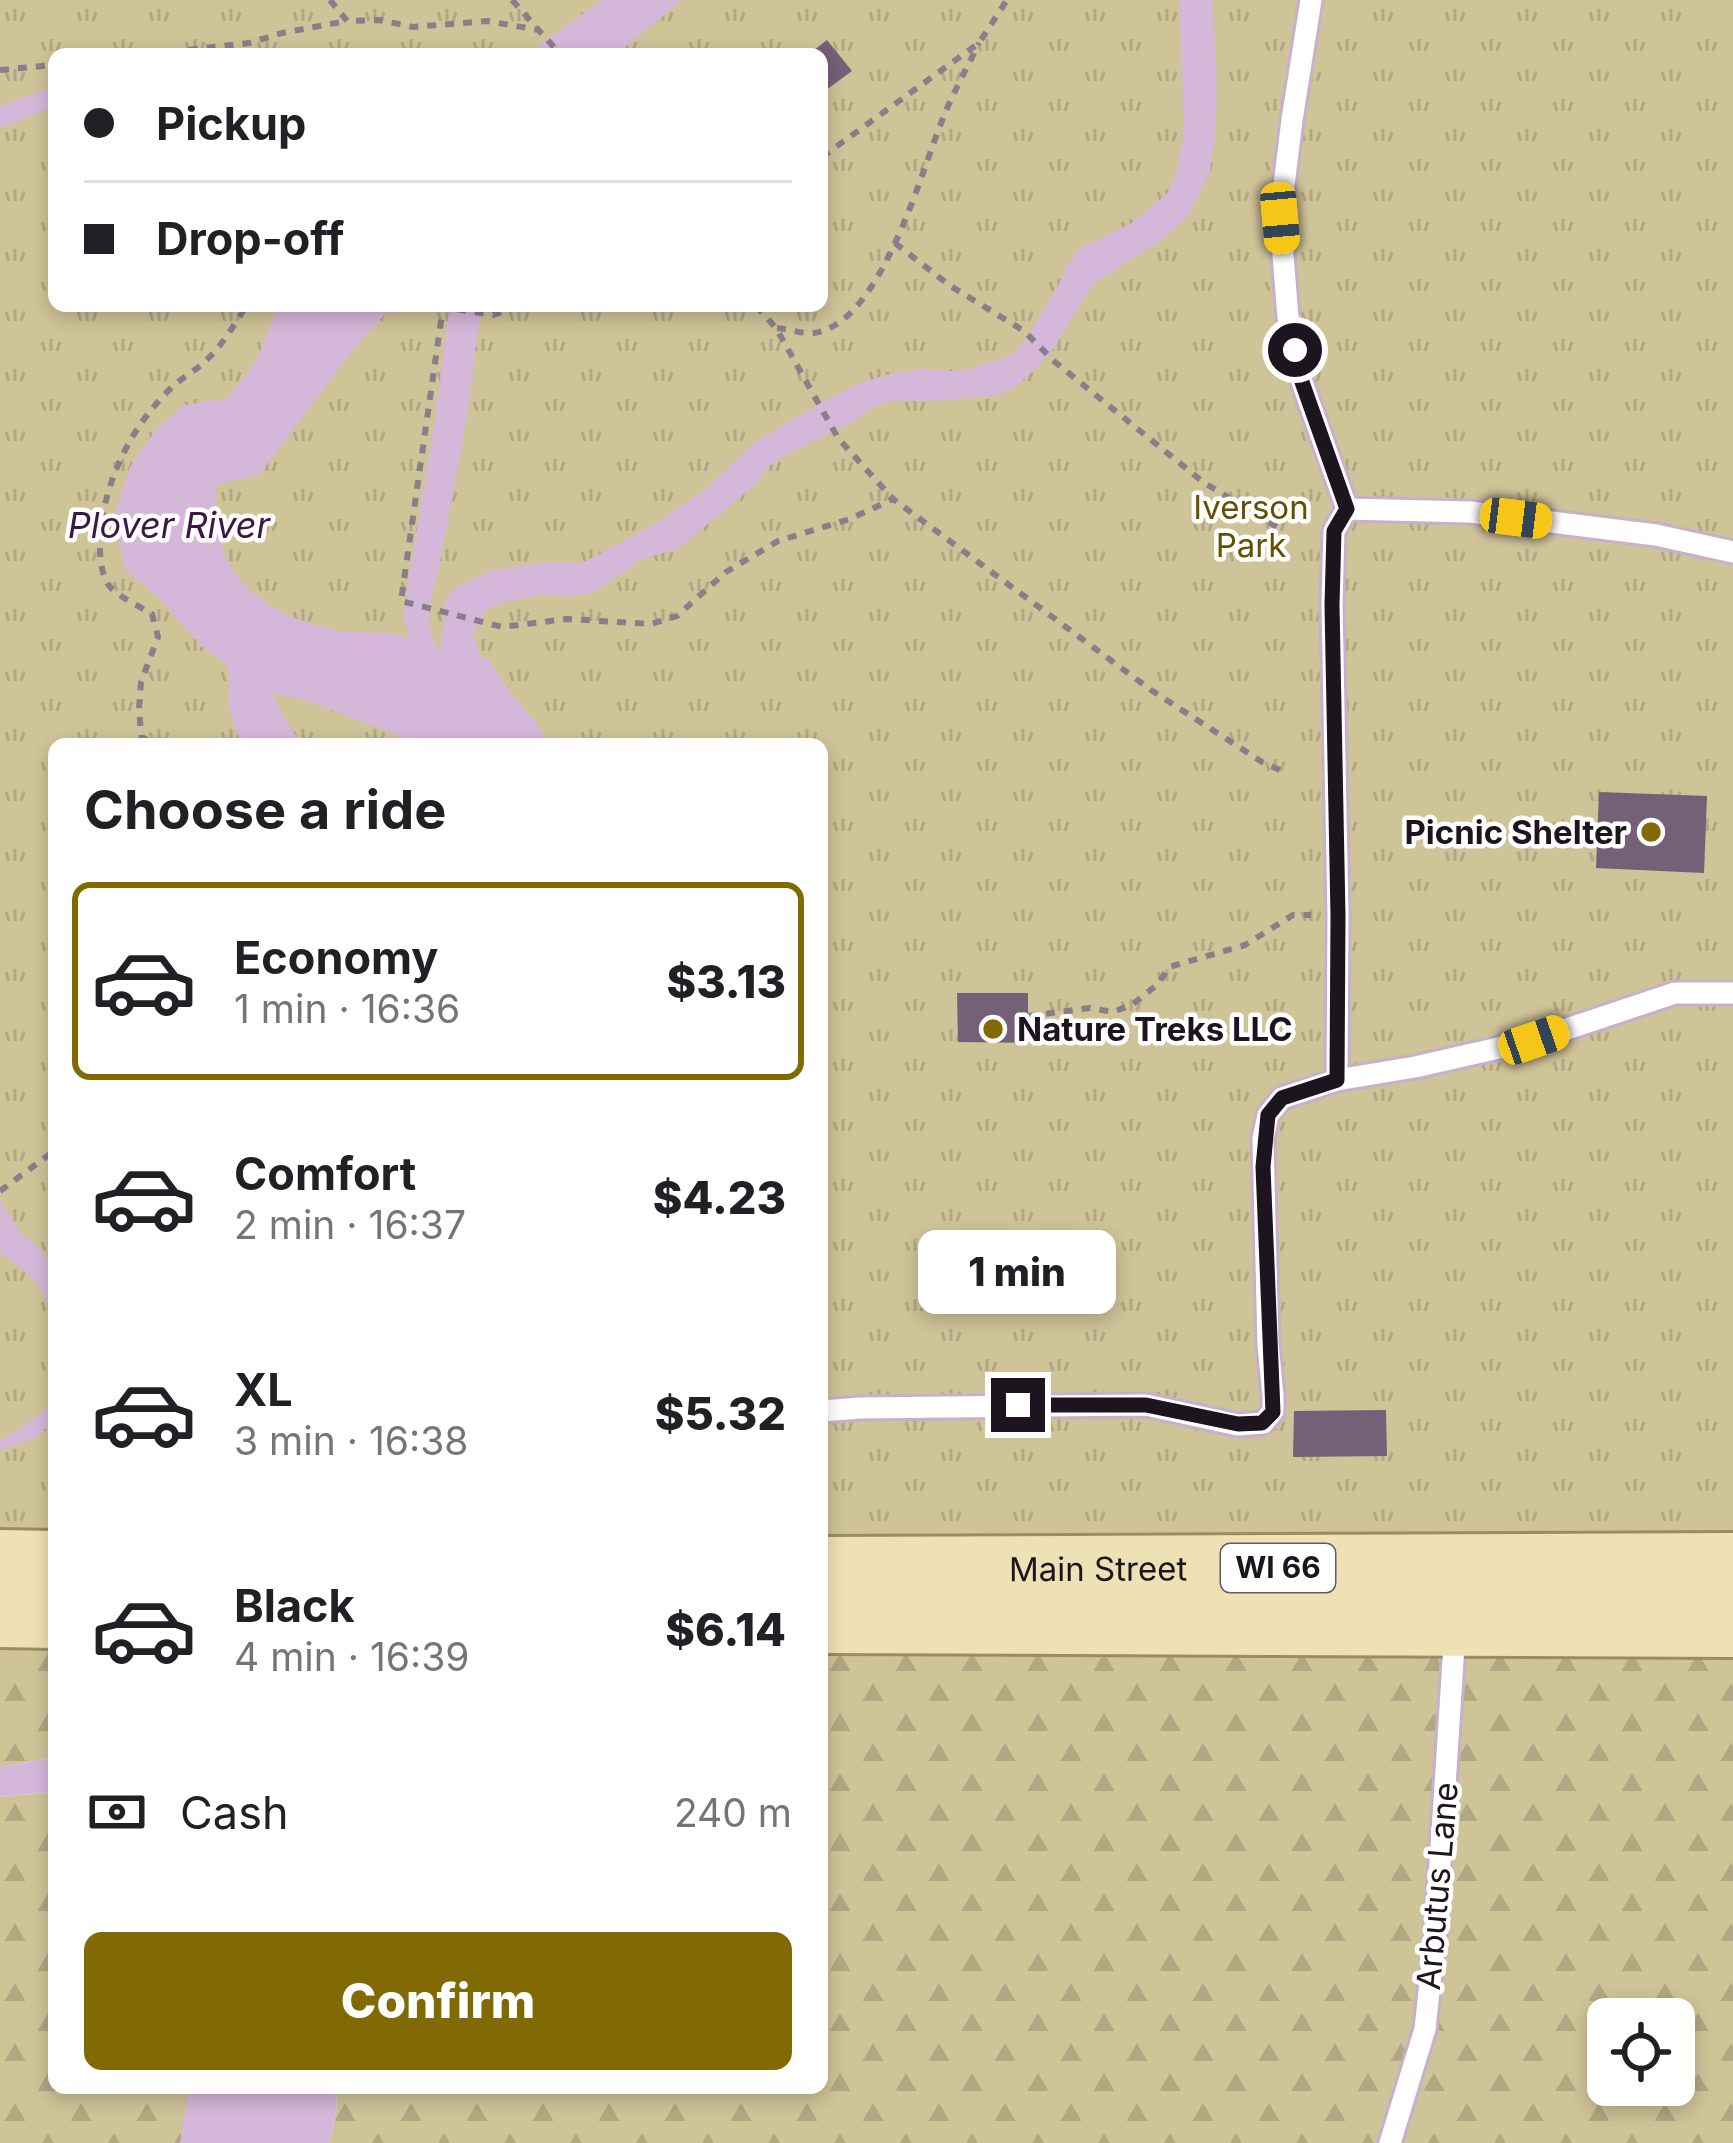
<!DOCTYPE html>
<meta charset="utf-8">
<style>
body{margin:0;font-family:Inter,sans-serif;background:#f6f6f6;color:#202124;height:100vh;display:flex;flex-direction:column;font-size:45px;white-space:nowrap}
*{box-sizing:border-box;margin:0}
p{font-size:39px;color:#757577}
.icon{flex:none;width:66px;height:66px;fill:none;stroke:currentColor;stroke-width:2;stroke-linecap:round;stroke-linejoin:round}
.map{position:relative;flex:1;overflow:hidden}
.sheet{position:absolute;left:48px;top:738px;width:780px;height:1356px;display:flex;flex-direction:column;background:#fff;border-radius:18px;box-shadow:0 6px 18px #0003}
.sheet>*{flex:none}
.top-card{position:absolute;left:48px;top:48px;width:780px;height:264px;border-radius:18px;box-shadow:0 6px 18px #0003;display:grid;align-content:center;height:264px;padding:0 36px;background:#fff}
.fabs{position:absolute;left:1587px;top:1998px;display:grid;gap:24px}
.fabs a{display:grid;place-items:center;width:108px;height:108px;border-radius:18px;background:#fff;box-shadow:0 6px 18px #0003;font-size:60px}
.end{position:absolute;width:54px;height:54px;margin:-27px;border:15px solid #1c141e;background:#fff;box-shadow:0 0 0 6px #fff}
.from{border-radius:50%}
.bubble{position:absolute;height:84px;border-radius:18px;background:#fff;box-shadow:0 6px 18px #0003;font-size:39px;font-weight:800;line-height:84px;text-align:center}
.car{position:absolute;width:36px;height:72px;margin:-36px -18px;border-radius:15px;box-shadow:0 0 9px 3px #0007;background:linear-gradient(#f5c518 24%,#345 0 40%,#f5c518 0 76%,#345 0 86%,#f5c518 0)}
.top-card b{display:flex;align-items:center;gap:42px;height:114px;font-size:45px}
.top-card b+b{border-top:3px solid #e0e0e0}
.top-card i{width:30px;height:30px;background:#202124}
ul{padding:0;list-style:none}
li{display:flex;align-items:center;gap:36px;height:198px;margin:0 24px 18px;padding:0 12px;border:6px solid transparent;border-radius:18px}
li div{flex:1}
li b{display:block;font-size:45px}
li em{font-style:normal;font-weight:800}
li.active{border-color:#816a04}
li>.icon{width:108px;height:108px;stroke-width:1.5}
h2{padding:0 36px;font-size:54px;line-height:144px}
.pay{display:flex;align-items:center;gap:30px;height:132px;padding:0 36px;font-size:45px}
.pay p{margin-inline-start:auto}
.primary-button{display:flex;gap:24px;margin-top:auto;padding:24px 36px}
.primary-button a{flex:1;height:138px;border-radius:18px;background:#816a04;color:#fff;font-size:48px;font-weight:800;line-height:138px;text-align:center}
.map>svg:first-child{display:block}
.forest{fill:url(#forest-firs);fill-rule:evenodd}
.park{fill:url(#park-tufts);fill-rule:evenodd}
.water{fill:#d5b7da}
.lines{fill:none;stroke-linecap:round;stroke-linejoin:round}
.stream{stroke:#d5b7da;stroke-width:10}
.building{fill:#746077}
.service-casing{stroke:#c7b0cb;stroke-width:27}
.primary-casing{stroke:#9d8c60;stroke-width:72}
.path{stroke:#887f8a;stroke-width:6;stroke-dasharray:9 9;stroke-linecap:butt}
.service{stroke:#fff;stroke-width:21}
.primary{stroke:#eee1b5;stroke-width:66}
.route{stroke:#1c141e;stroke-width:15}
.poi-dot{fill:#816a04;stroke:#fff;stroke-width:4.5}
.labels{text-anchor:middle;stroke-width:9;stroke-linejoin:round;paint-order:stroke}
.shield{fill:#fff;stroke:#605a62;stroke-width:3}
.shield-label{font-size:30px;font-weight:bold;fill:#1c141e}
.park-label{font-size:33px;fill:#625001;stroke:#fff}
.poi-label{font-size:33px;font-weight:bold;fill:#1c141e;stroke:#fff;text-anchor:end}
.street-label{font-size:33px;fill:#1c141e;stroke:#fff}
.water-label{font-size:36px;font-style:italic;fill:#3d1744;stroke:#fff}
</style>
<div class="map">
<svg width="1733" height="2143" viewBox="0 0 1733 2143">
<defs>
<pattern id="forest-firs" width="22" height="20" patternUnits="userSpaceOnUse" patternTransform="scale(3)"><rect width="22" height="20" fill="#cfc398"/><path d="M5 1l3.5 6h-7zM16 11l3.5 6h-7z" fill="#b1a783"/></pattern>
<pattern id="park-tufts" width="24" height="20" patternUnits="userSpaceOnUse" patternTransform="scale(3)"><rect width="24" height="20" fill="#cfc398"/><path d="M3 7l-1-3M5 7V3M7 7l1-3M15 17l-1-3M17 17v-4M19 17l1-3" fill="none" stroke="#b1a783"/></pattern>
</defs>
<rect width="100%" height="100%" fill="#fbf1fd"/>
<path class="forest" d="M0,1642l54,1v114l-54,10z
M822,1651l911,5v487h-1403l6,-31 1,-24h485zM1608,2019h66v66h-66z
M54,1792v296h136l-8,55h-182v-346z"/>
<path class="park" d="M0,0h1733v1566l-911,4v-826h-768v820l-54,-1zM54,54h768v252h-768z"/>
<path class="water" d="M602,0h80l-65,54h-90z
M1179,0h33l5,84 -2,53 -5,34 -21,44 -26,24 -70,45 -43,70 -31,30 -19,11 -62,6h-47l-20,7 -19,15 -67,32 -17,12 -14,19 -75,62 -36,11 -50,34 -24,3 -29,-1 -32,6 -21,8 -14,25 7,22 10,4c15,32 42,53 60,84h-139l-9,-7 -94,-36 -36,-8 12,25 18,26h-59c-18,-30 -12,-48 -16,-80l-26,-18 -44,-50 -33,-27 -9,-55 15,-47 28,-40 26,-22 44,-7 28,-37 22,-55h115l-35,37 -99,132 -37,8 -6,5c-2,13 3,24 5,37 1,9 0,19 3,28 17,44 67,69 111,77 25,4 51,0 75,8l-7,-24 32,-194 13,-103 3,-11h30l-13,105 -30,163c-8,23 -16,57 3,77l4,-50 9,-12 12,-7 27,-12 59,-8 31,1 77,-42 45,-32 51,-48 71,-42 36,-17 31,-9 32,-4 19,2 26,-2 42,-15 16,-20 30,-50 7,-17 14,-19 50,-24 37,-30 9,-20 8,-43z
M54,86v21l-54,21v-22z
M0,1200l20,32 19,16 15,24v40l-21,-34 -33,-25z
M54,1397c0,37 -21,45 -54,51v-8c24,-5 45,-19 54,-43z
M54,1757v35l-54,5v-30z
M189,2088h148l-1,24 -6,31h-150z"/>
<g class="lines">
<path class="stream" d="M0,1444h6l48,-34"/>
</g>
<path class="building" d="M827,40l25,31 -30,22v-39h-13z
M1599,792l108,4 -3,77 -108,-5z
M957,993h71v50l-70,-1z
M1386,1410l1,46 -94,1 1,-46z"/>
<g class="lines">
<defs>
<path id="service" d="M1311,0l-19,120 -12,98 8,99 14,65 45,127 123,3 186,23 77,17
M1337,1080l1,-164 -6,-311 2,-74 13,-22
M822,1411l38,-3 286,-3 92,20 25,-2 10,-12v-15l-5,-52 -5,-205 5,-24 14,-17 55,-18 78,-13 119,-27 141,-47h58
M1390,2143l35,-114 11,-103 19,-296"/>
<g id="primary">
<path d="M0,1563l54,1"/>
<path id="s1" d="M822,1570l911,-4"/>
<path d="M0,1614l54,1"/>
<path d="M822,1620l911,4"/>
</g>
</defs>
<use href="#service" class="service-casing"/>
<use href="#primary" class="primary-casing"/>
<path class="path" d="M330,0l17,21 32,-1 34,7 74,-6 52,9
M512,0l48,54
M153,54l96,-11 33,-10 65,-12
M0,70l54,-5
M822,157l157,-114 28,-43
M895,243l54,42 75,46 31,31 148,120 79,48
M518,306l-25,9 -50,-8 -42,294 101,26 65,-8 84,5 26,-8 49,-44 52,-31 72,-22 43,-20
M756,306l20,22 62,110 55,61 258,191 111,72 20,9
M777,328c11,1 26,6 37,5 67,-9 107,-161 129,-215 10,-25 24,-50 36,-75
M142,737l11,7
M142,744l-3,-35 2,-27 17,-45 -6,-23c-13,-8 -29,-15 -40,-25 -10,-9 -12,-29 -12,-43 1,-59 29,-117 71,-158 9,-9 21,-15 30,-23 19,-16 32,-38 45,-59
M1028,1016l62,-8 23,4 20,-8 25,-20 11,-17 76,-22 48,-30h18
M0,1191l54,-40"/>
<use href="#service" class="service"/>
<use href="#primary" class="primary"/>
</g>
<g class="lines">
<path class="route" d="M1018,1405h128l92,19 24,-1 11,-11 -10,-245 5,-52 14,-17 55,-18 1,-164 -6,-311 2,-74 13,-22 -45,-127 -7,-32"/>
</g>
<g class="poi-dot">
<circle cx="1651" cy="832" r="12"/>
<circle cx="993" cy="1029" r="12"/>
</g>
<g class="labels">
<rect class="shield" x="1221" y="1544" width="114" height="48" rx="9"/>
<g class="shield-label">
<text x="1278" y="1578">WI 66</text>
</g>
<g class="park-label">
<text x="1251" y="519">Iverson<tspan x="1251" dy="38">Park</tspan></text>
</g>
<g class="poi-label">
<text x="1627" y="844">Picnic Shelter</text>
<text x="1017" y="1041" text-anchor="start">Nature Treks LLC</text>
</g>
<g class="street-label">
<text dy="12" stroke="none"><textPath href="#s1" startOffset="276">Main Street</textPath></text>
<text transform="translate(1437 1886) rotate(-85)" y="12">Arbutus Lane</text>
</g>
<g class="water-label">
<text x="169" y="538">Plover River</text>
</g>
</g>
</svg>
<div class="fabs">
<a><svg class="icon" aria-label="locate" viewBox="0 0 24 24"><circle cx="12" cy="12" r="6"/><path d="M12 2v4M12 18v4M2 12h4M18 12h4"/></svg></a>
</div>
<i class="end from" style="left:1295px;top:350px"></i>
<i class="end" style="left:1018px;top:1405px"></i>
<div class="bubble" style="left:918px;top:1230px;width:198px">1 min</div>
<i class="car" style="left:1280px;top:218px;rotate:175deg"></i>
<i class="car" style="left:1516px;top:518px;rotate:97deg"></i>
<i class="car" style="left:1534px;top:1040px;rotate:71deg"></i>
<div class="top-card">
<b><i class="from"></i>Pickup</b>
<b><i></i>Drop-off</b>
</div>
<section class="sheet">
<h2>Choose a ride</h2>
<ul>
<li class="active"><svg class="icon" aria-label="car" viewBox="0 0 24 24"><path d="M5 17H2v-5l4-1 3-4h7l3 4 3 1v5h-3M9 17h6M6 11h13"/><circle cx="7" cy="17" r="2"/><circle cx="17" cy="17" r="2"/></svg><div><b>Economy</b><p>1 min · 16:36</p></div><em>$3.13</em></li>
<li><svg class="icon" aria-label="car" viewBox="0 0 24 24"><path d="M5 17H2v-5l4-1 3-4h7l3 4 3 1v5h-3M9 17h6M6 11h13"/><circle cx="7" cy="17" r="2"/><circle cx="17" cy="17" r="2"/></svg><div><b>Comfort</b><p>2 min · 16:37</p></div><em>$4.23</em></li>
<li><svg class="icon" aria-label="car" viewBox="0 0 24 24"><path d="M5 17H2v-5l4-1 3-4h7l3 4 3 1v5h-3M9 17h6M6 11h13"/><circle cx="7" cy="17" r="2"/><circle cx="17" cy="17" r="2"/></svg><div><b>XL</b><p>3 min · 16:38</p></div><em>$5.32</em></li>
<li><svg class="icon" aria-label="car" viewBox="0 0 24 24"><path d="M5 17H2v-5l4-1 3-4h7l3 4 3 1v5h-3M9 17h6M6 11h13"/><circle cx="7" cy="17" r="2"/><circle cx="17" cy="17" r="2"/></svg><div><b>Black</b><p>4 min · 16:39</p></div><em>$6.14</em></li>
</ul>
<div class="pay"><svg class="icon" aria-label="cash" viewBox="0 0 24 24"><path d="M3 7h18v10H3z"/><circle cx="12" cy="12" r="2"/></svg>Cash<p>240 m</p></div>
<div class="primary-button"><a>Confirm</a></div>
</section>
</div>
